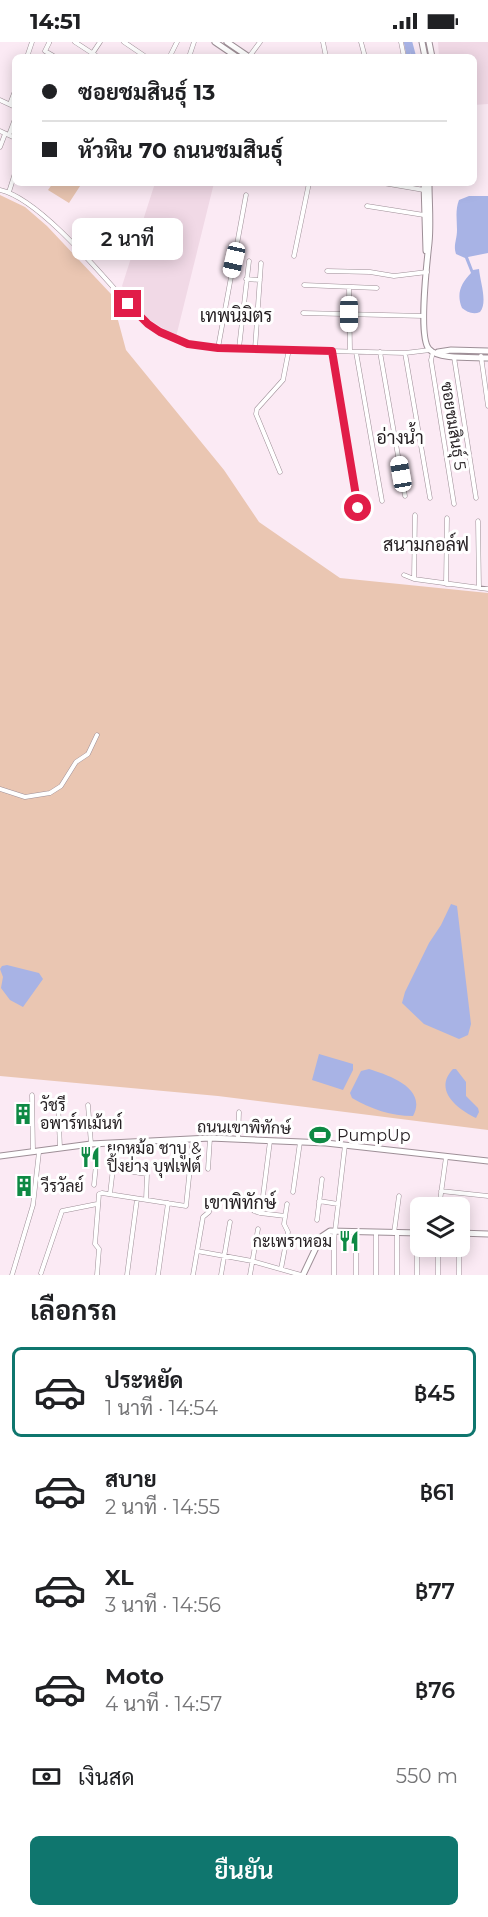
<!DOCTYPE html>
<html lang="th">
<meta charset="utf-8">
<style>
body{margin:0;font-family:Montserrat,Sarabun,sans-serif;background:#f2f2f2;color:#202124;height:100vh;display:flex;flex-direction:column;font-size:22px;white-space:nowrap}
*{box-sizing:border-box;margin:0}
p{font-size:20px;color:#757577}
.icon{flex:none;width:33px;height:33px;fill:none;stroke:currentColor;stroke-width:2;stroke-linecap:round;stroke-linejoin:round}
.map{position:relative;height:1233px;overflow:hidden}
.drawer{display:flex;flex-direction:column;background:#fff;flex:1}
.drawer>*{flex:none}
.hud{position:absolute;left:12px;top:12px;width:465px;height:132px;border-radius:9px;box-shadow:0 3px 15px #0003;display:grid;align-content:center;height:132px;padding:0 30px;background:#fff}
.controls{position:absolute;left:410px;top:1155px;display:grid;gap:12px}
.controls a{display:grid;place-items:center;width:60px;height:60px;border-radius:9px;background:#fff;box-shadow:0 3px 15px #0003;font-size:30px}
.end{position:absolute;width:27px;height:27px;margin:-14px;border:8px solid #e11d48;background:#fff;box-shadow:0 0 0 3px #fff}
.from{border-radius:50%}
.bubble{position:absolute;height:42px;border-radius:9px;background:#fff;box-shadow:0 3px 15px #0003;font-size:20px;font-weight:600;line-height:42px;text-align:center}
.car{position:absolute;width:18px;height:36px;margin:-18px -9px;border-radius:8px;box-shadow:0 0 4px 2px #0007;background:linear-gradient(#fff 24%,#345 0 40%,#fff 0 76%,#345 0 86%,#fff 0)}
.hud b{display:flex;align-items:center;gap:21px;height:57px;font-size:22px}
.hud b+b{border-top:2px solid #e0e0e0}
.hud i{width:15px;height:15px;background:#202124}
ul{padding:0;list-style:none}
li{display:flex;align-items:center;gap:18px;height:90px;margin:0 12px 9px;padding:0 18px;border:3px solid transparent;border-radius:9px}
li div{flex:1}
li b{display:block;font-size:22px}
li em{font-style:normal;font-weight:600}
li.selected{border-color:#0f766e}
li>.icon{width:54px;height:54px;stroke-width:1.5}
h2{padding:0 30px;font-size:27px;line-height:72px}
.pay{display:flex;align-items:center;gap:15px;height:66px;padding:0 30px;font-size:22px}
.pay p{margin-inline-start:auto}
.action{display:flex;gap:12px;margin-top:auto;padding:12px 30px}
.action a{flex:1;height:69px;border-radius:9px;background:#0f766e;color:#fff;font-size:24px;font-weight:600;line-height:69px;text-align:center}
.status{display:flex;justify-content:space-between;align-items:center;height:42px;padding:0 30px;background:#fff;direction:ltr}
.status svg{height:16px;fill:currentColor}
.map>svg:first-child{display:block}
.built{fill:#f1d9e6}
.green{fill:#eac6b2}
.water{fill:#a8b3e5}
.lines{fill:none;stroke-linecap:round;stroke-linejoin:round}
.canal{stroke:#a8b3e5;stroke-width:4.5}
.street-casing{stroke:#9e8f97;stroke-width:5}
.secondary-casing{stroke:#9e8f97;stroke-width:7}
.street{stroke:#fff;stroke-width:4}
.secondary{stroke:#fff;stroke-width:5}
.route{stroke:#e11d48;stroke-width:8}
.labels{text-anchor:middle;stroke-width:6;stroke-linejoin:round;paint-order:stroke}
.street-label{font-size:16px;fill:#272124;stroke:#fff}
.poi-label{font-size:16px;fill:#272124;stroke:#fff;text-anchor:start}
.neighbourhood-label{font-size:18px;fill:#272124;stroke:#fff}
</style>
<div class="status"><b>14:51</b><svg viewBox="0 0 49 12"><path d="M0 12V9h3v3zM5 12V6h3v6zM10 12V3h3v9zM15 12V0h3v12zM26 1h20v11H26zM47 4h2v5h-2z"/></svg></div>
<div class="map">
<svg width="488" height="1233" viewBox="0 0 488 1233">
<rect width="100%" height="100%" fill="#fbeaf4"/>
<path class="built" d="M438,0h50v62l-14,1v-48h-35z
M155,141h59l-38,154 -29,-19 -25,-32z"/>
<path class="green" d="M53,141h29l-13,20 -21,-13z
M0,153l25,12 22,19 64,68 15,56 98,120 35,52 81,56 148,15v537l-270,-34 -218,-20z"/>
<path class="water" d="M469,154h19v57l-20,4 5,13 6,-1c1,12 9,34 1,43 -7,3 -13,0 -18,-4 -6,-14 -1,-25 9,-35l-6,-15 -9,-4c-3,-9 1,-14 1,-24 0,-10 -2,-20 2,-30z
M451,862l6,2 14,118 -3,11 -9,4 -35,-15 -22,-21 3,-11 24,-49 12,-18z
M7,923l32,8 4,6 -20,28 -13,-7 -9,-12 2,-11 -3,-8 2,-3z
M319,1012l34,10v6l-10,20 -31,-10z
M369,1027c19,6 59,19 44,47 -22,0 -42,-7 -61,-18l-2,-5 11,-22z
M453,1027h3l10,13v14l12,12 1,4 -3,6c-19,-9 -43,-28 -23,-49z"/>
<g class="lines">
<path class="canal" d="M406,0l3,15
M410,0l4,15"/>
<defs>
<path id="street" d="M75,0l23,15
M124,0l22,15
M323,0l3,15
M361,0l4,15
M401,0l3,15
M49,1l-4,8 10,6
M171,12l6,-12
M27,15l5,-15
M90,15l10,-15
M189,15l5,-15
M249,15l11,-15
M0,58l15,7
M10,62l5,-13
M0,89l15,7
M9,93l6,-16
M0,105l5,-13
M383,141l41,7
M0,148c41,9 106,90 136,123 24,22 49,33 82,35l187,5 25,-3
M9,150l6,-19
M367,164l57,9
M294,214l15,-73
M327,229l43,1 24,4 33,-4
M246,237l14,1
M304,243l73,3
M349,245l1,64
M303,271l121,3
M218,306l28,-153
M239,306l10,-87
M255,307l6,-86
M332,309l26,157
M356,310l26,149
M380,310l25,144
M433,310l-2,8 23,144
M405,311l25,145
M481,314l7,50
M454,315l22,141
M280,430l-24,-58 1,-5 26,-29 6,-31
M478,479l1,67
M404,533l10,4 74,10
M414,537l1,-64
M446,542l1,-66
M0,747l25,8 25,-4 11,-7 15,-24 12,-8 9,-19
M32,1053l1,56
M58,1059l2,47
M88,1063l3,39
M238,1097l1,-27
M113,1127l34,5 -1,26
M208,1127l2,-31
M94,1143l4,-41
M441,1149l47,5
M293,1150l7,-50
M110,1152l6,-51
M263,1154l7,-55
M319,1159l19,3
M252,1166l2,3 6,2 25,3
M439,1166l7,-51
M317,1178l5,-41
M376,1190v43
M394,1191l5,-37
M414,1191l6,-33
M417,1191v42
M197,1209l55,10 49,14
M281,1227l7,-37 -4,-8 3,-20
M41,1231l21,-62 35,-7
M12,1233l21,-70 6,-53
M97,1233l2,-26 -4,-5 4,-50 3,-1 84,13 7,-67
M127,1233l10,-76
M158,1233l10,-72
M193,1233l10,-58 6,-5 2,-13
M221,1233l9,-53
M250,1233l8,-46
M334,1233v-35l11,-95
M356,1233v-43
M397,1233v-42
M438,1233v-29
M459,1233v-29"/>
<path id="secondary" d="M215,0l22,15
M227,0l22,15
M422,0l3,15
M429,0l3,15
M424,141l2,68
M429,141c0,20 2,41 0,60 -2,19 -11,94 0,106 9,11 46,8 59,9
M438,310l13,-2 37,1
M0,1114l91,-12 119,-6 116,5 162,18
M459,1191l29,1
M303,1233l18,-38 9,-6 90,2"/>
</defs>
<use href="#street" class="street-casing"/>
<use href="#secondary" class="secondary-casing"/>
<use href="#street" class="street"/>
<use href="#secondary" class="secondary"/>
</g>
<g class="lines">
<path class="route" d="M128,262l20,20 12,8 28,12 30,4 114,3 26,157"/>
</g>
<defs>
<symbol id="building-bare" viewBox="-9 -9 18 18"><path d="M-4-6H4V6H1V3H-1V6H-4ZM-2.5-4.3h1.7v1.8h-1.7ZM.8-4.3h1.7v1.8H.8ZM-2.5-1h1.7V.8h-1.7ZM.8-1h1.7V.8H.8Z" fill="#0e8944" stroke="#fff" stroke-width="2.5" paint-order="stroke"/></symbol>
<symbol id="stadium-bare" viewBox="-9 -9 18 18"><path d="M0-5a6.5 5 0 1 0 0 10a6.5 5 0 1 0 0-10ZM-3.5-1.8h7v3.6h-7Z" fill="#0e8944" stroke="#fff" stroke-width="2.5" paint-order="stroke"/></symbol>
<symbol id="restaurant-bare" viewBox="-9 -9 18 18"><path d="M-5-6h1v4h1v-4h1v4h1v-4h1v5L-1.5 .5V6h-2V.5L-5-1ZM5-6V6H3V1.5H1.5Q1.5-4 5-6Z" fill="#0e8944" stroke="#fff" stroke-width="2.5" paint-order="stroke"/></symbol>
</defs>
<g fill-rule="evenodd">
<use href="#building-bare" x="8" y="1057" width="30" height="30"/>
<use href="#stadium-bare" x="305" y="1078" width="30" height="30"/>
<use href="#restaurant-bare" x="75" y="1100" width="30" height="30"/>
<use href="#building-bare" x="9" y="1129" width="30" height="30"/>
<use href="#restaurant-bare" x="334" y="1184" width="30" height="30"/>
</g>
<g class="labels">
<g class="street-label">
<text transform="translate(454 384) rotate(81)" y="6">ซอยชมสินธุ์ 5</text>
<text transform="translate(244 1085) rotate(1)" y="6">ถนนเขาพิทักษ์</text>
</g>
<g class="poi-label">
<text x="40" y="1069">วัชรี<tspan x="40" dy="18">อพาร์ทเม้นท์</tspan></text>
<text x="337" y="1099">PumpUp</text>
<text x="107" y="1112">ยกหม้อ ชาบู &amp;<tspan x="107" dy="18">ปิ้งย่าง บุฟเฟต์</tspan></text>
<text x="41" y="1150">วีรวัลย์</text>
<text x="332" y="1205" text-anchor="end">กะเพราหอม</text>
</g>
<g class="neighbourhood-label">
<text x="236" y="280">เทพนิมิตร</text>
<text x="400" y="402">อ่างน้ำ</text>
<text x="426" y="509">สนามกอล์ฟ</text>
<text x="240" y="1167">เขาพิทักษ์</text>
</g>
</g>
</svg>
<div class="controls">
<a><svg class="icon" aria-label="layers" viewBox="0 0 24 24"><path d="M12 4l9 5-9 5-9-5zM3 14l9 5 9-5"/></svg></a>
</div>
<i class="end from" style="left:358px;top:466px"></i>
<i class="end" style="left:128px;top:262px"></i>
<div class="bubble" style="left:72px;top:176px;width:111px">2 นาที</div>
<i class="car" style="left:234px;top:218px;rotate:193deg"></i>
<i class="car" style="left:349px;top:272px;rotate:180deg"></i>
<i class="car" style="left:401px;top:432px;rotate:350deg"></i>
<div class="hud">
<b><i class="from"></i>ซอยชมสินธุ์ 13</b>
<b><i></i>หัวหิน 70 ถนนชมสินธุ์</b>
</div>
</div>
<section class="drawer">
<h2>เลือกรถ</h2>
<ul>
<li class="selected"><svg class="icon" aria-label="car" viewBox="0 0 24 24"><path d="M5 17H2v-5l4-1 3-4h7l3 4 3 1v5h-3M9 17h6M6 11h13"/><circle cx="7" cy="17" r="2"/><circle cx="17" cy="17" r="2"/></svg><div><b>ประหยัด</b><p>1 นาที · 14:54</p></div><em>฿45</em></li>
<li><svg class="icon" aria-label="car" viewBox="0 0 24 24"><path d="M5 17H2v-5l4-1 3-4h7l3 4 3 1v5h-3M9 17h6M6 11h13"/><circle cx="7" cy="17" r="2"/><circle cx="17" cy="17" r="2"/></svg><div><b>สบาย</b><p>2 นาที · 14:55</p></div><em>฿61</em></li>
<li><svg class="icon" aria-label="car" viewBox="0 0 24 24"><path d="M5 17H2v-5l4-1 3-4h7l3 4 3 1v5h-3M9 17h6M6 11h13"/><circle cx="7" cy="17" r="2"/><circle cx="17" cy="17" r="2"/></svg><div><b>XL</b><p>3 นาที · 14:56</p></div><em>฿77</em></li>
<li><svg class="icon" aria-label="car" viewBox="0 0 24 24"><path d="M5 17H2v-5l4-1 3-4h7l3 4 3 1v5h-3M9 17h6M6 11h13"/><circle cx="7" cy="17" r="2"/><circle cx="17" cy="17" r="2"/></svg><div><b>Moto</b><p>4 นาที · 14:57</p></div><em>฿76</em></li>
</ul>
<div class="pay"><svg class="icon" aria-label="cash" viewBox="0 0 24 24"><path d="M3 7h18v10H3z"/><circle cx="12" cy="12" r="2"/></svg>เงินสด<p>550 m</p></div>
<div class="action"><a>ยืนยัน</a></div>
</section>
